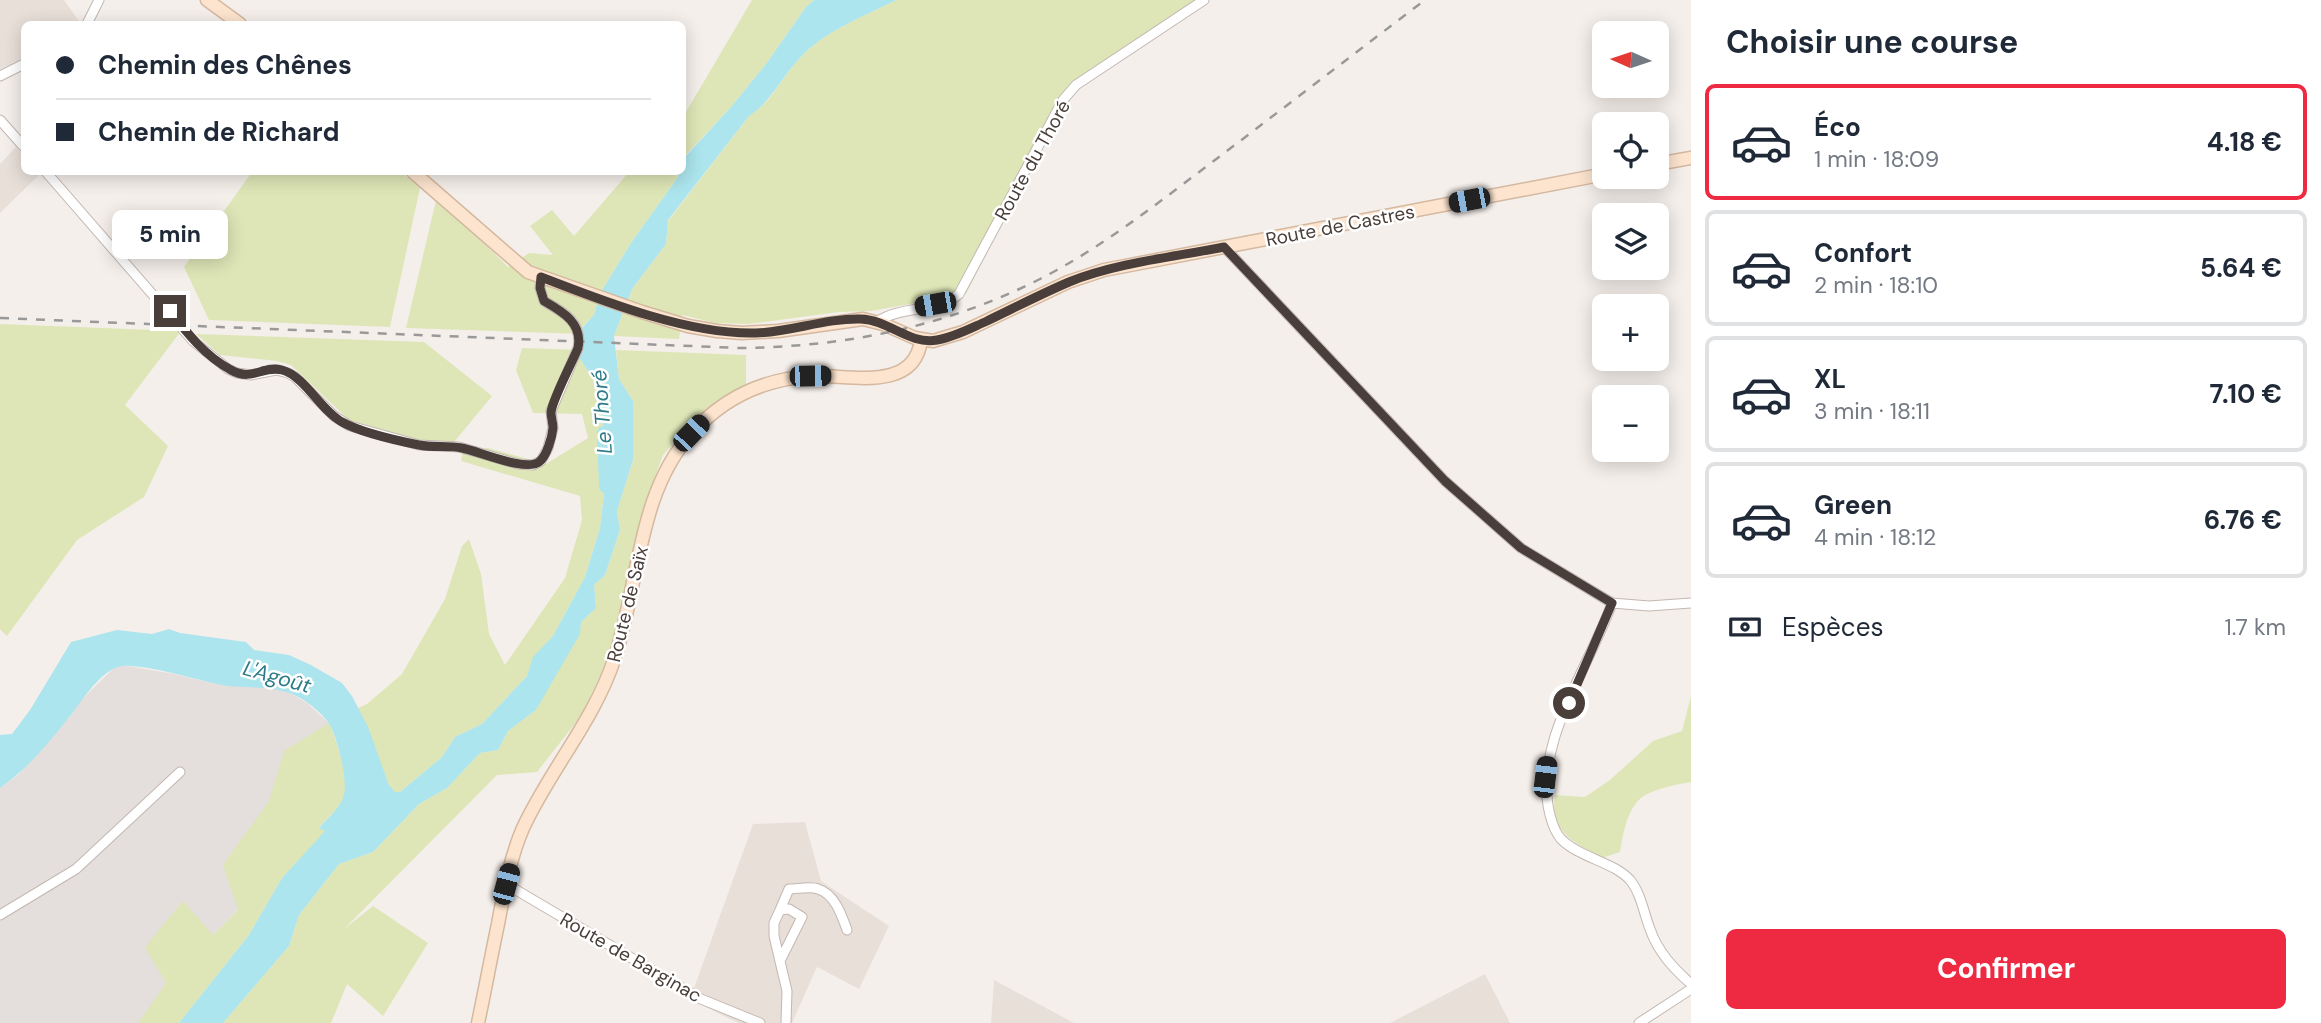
<!DOCTYPE html>
<html lang="fr">
<meta charset="utf-8">
<style>
body{margin:0;font-family:"DM Sans",sans-serif;background:#f2f2f3;color:#1f2937;height:100vh;display:flex;flex-direction:column;font-size:26px;white-space:nowrap}
*{box-sizing:border-box;margin:0}
p{font-size:23px;color:#747a83}
.icon{flex:none;width:38px;height:38px;fill:none;stroke:currentColor;stroke-width:2;stroke-linecap:round;stroke-linejoin:round}
.map{position:relative;flex:1;overflow:hidden}
.details{display:flex;flex-direction:column;background:#fff;width:630px}
.details>*{flex:none}
.hud{position:absolute;left:21px;top:21px;width:665px;height:154px;border-radius:10px;box-shadow:0 4px 18px #0003;display:grid;align-content:center;height:154px;padding:0 35px;background:#fff}
.needle{width:46px;rotate:273deg}
.tools{position:absolute;left:1592px;top:21px;display:grid;gap:14px}
.tools a{display:grid;place-items:center;width:77px;height:77px;border-radius:10px;background:#fff;box-shadow:0 4px 18px #0003;font-size:35px}
.end{position:absolute;width:32px;height:32px;margin:-16px;border:9px solid #493e39;background:#fff;box-shadow:0 0 0 4px #fff}
.from{border-radius:50%}
.bubble{position:absolute;height:49px;border-radius:10px;background:#fff;box-shadow:0 4px 18px #0003;font-size:23px;font-weight:700;line-height:49px;text-align:center}
.car{position:absolute;width:21px;height:42px;margin:-21px -10px;border-radius:9px;box-shadow:0 0 5px 2px #0007;background:linear-gradient(#222 24%,#8ab4d8 0 40%,#222 0 76%,#8ab4d8 0 86%,#222 0)}
.hud b{display:flex;align-items:center;gap:24px;height:66px;font-size:26px}
.hud b+b{border-top:2px solid #e0e1e3}
.hud i{width:18px;height:18px;background:#1f2937}
ul{padding:0;list-style:none}
li{display:flex;align-items:center;gap:21px;height:116px;margin:0 14px 10px;padding:0 21px;border:4px solid #e0e1e3;border-radius:10px}
li div{flex:1}
li b{display:block;font-size:26px}
li em{font-style:normal;font-weight:700}
li.selected{border-color:#ee2942}
li>.icon{width:63px;height:63px;stroke-width:1.5}
h2{padding:0 35px;font-size:32px;line-height:84px}
.pay{display:flex;align-items:center;gap:18px;height:77px;padding:0 35px;font-size:26px}
.pay p{margin-inline-start:auto}
.action{display:flex;gap:14px;margin-top:auto;padding:14px 35px}
.action a{flex:1;height:80px;border-radius:10px;background:#ee2942;color:#fff;font-size:28px;font-weight:700;line-height:80px;text-align:center}
main{display:flex;flex:1;min-height:0}
.map>svg:first-child{display:block}
.residential{fill:#e8dfd9}
.industrial{fill:#e4dedc}
.green{fill:#dee6b7}
.water{fill:#ace5ed}
.lines{fill:none;stroke-linecap:round;stroke-linejoin:round}
.river{stroke:#ace5ed;stroke-width:14}
.street-casing{stroke:#c3b7b1;stroke-width:11}
.secondary-casing{stroke:#d4b89f;stroke-width:15}
.street{stroke:#fff;stroke-width:9}
.secondary{stroke:#fce4ce;stroke-width:12}
.rail{stroke:#999;stroke-width:2.5;stroke-dasharray:9 9;stroke-linecap:butt}
.route{stroke:#493e39;stroke-width:9}
.labels{text-anchor:middle;stroke-width:5;stroke-linejoin:round;paint-order:stroke}
.street-label{font-size:19px;fill:#493e39;stroke:#fff}
.water-label{font-size:21px;font-style:italic;fill:#2e7b88;stroke:#fff}
</style>
<main>
<div class="map">
<svg width="1691" height="1023" viewBox="0 0 1691 1023">
<rect width="100%" height="100%" fill="#f5efeb"/>
<path class="residential" d="M0,0h64l17,24h-57v34l-24,11z
M16,147l8,10v15h12l3,3 -39,38v-49z
M805,822l16,59 68,45 -30,63 -42,-22 -25,56h-54l-48,-24 63,-175z
M1485,974l25,49h-120z
M994,980l80,43h-83z"/>
<path class="industrial" d="M122,665l52,9 42,10 55,4 17,4 19,11 22,20 -3,97 -113,115 -61,88h-152v-235l18,-13 50,-56 11,-17 34,-33z"/>
<path class="green" d="M752,0h62l-8,7 -40,57 -35,43 -49,52 1,-42z
M896,0h307l-136,96 -101,198 -95,17 -32,1 -91,12 -33,-1 -33,-8 -3,24 -65,-3 18,-47 34,-45 2,-23 81,-105c24,-15 32,-38 50,-57 25,-28 64,-42 97,-59z
M252,172h149l19,16 -30,139 -181,-7 -25,-53z
M629,172h50l-1,5 -47,66 -30,49 -7,23 -13,13v6l-175,-6 31,-132 71,71 21,-14 24,2 -23,-29 22,-16 22,26z
M0,324l181,7 -56,74 43,41 -24,51 -67,43 -70,96 -7,-7z
M196,334l228,8 68,54 -38,46 -36,-2 -69,-20 -58,-55 -14,-4 -57,-6z
M522,348l58,2 -1,7 18,28 11,77 -8,66 -15,49 -32,59 -19,21 -7,19 -45,48 -27,13 -13,20 -42,35 -5,1 -6,-8 -31,-77 9,-4 35,-30 43,-75 17,-53 7,-7 12,35 8,60 16,31 60,-87 17,-58 -2,-24 -119,-35 2,-10 25,-3 58,16 42,-26 -6,-24 -49,-1 -17,-43z
M616,350l130,5v29l-42,27 -41,44 -14,38 -41,166 -27,57 -44,56 -40,3 -153,154 29,-23 55,37 -45,73 -36,-32 -16,39h-108l66,-77 10,-31 40,-51 34,-12 46,-48 28,-16 33,-35 18,-3 10,-19 28,-21 45,-88 15,-14 -2,-23 11,-10 15,-45 -3,-19 16,-51v-59l-14,-22z
M1691,696v86c-13,2 -43,8 -52,18 -13,13 -16,35 -19,52l-18,6c-28,-15 -53,-27 -47,-63l30,2 25,-17 43,-39 29,-10z
M329,723c7,16 22,58 15,75 -5,10 -17,21 -25,29l7,4 -44,47 -33,57 -70,88h-41l28,-40 -21,-36 38,-46 30,34 25,-25 -15,-45 46,-64 15,-50z"/>
<path class="water" d="M814,0h82c-33,17 -72,31 -97,59 -18,19 -27,42 -50,57l-81,104 -2,24 -34,45 -18,47 5,43 14,22v59l-16,51 3,19 -15,45 -11,10 2,23 -15,14 -1,12 -44,76 -28,21 -10,19 -18,3 -33,35 -28,16 -46,48 -34,12 -40,51 -10,31 -66,77h-44l70,-88 33,-57 43,-47 -6,-3c8,-9 23,-22 25,-34 4,-14 -7,-59 -16,-72 -9,-12 -27,-26 -42,-30 -23,-7 -47,-3 -69,-8 -20,-4 -83,-23 -99,-17 -21,7 -38,37 -51,53 -20,25 -41,50 -67,68v-53l12,-1 18,-24 41,-68 46,-12 35,4 17,-5 11,4 66,9 8,8 35,5 22,10 31,18 10,13 16,31 21,58 6,7h5l42,-35 13,-20 27,-13 45,-48 6,-19 20,-21 32,-59 15,-49 8,-67 -11,-76 -18,-28 2,-28 13,-14 7,-23 30,-49 47,-66 1,-5h3l1,-13 48,-52 35,-43 40,-57z"/>
<g class="lines">
<path class="river" d="M604,433l2,53"/>
<defs>
<path id="street" d="M87,24l12,-24
M0,76l24,-12
M0,120l24,27
M46,172l147,169 35,28 9,4 14,2 25,-5 12,3 7,4 39,39 16,10 69,19 40,2 59,17 15,1 8,-4 7,-13 5,-20 -2,-17 27,-63c5,-26 -15,-36 -34,-47l-4,-13 1,-11
M1224,247l221,234 76,67 91,55 37,3 42,-3
M877,322c24,-17 60,-9 82,-28l104,-194 13,-15 128,-85
M1612,603c-23,65 -80,142 -62,212 2,8 5,17 11,24 19,19 53,23 69,41 11,13 14,34 20,49 8,23 23,39 41,55
M506,884l195,115 59,24
M780,910l9,-21c9,0 21,-3 29,0 17,5 24,27 29,41
M0,915l76,-46 104,-97
M780,961l22,-44 -13,-8 -9,1 -6,13v13l13,55 -1,32
M1639,1023l52,-34"/>
<path id="secondary" d="M207,0l33,24
M1657,164l34,-6
M413,172l115,100 114,40 46,14 29,5 25,2 36,-2 85,-12 20,5 32,14 18,3 30,-9 105,-50 36,-12 501,-96
M478,1023c7,-33 13,-66 20,-99 6,-32 12,-66 25,-96 27,-58 71,-108 91,-168 25,-73 23,-168 78,-227 25,-28 58,-47 95,-54 12,-2 24,-3 37,-3 33,1 91,13 97,-36"/>
</defs>
<use href="#street" class="street-casing"/>
<use href="#secondary" class="secondary-casing"/>
<use href="#street" class="street"/>
<use href="#secondary" class="secondary"/>
<path class="rail" d="M0,318l739,30c105,-1 207,-21 301,-69 63,-32 119,-77 175,-119 70,-53 140,-107 210,-160"/>
</g>
<g class="lines">
<path class="route" d="M170,311c17,22 35,45 61,59 21,12 32,-5 51,0 23,6 39,41 60,52 18,10 57,19 77,23 14,3 29,0 43,3 16,3 64,24 77,14 8,-6 13,-25 14,-34 0,-5 -2,-11 -2,-16 2,-14 21,-49 27,-64 5,-25 -15,-36 -34,-47l-4,-13 1,-11c62,24 148,58 215,56 35,-1 70,-15 105,-14 28,1 48,26 76,21 18,-3 34,-12 50,-19 27,-13 54,-27 82,-39 47,-19 105,-25 155,-35l221,234 76,67 91,55 -43,100"/>
</g>
<g class="labels">
<g class="street-label">
<text transform="translate(1032 160) rotate(-61)" y="7">Route du Thoré</text>
<text transform="translate(1340 225) rotate(-11)" y="7">Route de Castres</text>
<text transform="translate(627 604) rotate(-76)" y="7">Route de Saïx</text>
<text transform="translate(631 957) rotate(30)" y="7">Route de Barginac</text>
</g>
<g class="water-label">
<text transform="translate(602 412) rotate(-94)" y="7">Le Thoré</text>
<text transform="translate(277 677) rotate(16)" y="7">L'Agoût</text>
</g>
</g>
</svg>
<div class="tools">
<a><svg class="needle" viewBox="-14 -14 28 28"><path d="M0-13l5 13h-10z" fill="#e53935"/><path d="M0 13l5-13h-10z" fill="#747a83"/></svg></a>
<a><svg class="icon" aria-label="locate" viewBox="0 0 24 24"><circle cx="12" cy="12" r="6"/><path d="M12 2v4M12 18v4M2 12h4M18 12h4"/></svg></a>
<a><svg class="icon" aria-label="layers" viewBox="0 0 24 24"><path d="M12 4l9 5-9 5-9-5zM3 14l9 5 9-5"/></svg></a>
<a>+</a>
<a>−</a>
</div>
<i class="end from" style="left:1569px;top:703px"></i>
<i class="end" style="left:170px;top:311px"></i>
<div class="bubble" style="left:112px;top:210px;width:116px">5 min</div>
<i class="car" style="left:1469px;top:200px;rotate:259deg"></i>
<i class="car" style="left:935px;top:304px;rotate:260deg"></i>
<i class="car" style="left:810px;top:376px;rotate:89deg"></i>
<i class="car" style="left:691px;top:433px;rotate:44deg"></i>
<i class="car" style="left:1545px;top:777px;rotate:7deg"></i>
<i class="car" style="left:506px;top:884px;rotate:15deg"></i>
<div class="hud">
<b><i class="from"></i>Chemin des Chênes</b>
<b><i></i>Chemin de Richard</b>
</div>
</div>
<section class="details">
<h2>Choisir une course</h2>
<ul>
<li class="selected"><svg class="icon" aria-label="car" viewBox="0 0 24 24"><path d="M5 17H2v-5l4-1 3-4h7l3 4 3 1v5h-3M9 17h6M6 11h13"/><circle cx="7" cy="17" r="2"/><circle cx="17" cy="17" r="2"/></svg><div><b>Éco</b><p>1 min · 18:09</p></div><em>4.18 €</em></li>
<li><svg class="icon" aria-label="car" viewBox="0 0 24 24"><path d="M5 17H2v-5l4-1 3-4h7l3 4 3 1v5h-3M9 17h6M6 11h13"/><circle cx="7" cy="17" r="2"/><circle cx="17" cy="17" r="2"/></svg><div><b>Confort</b><p>2 min · 18:10</p></div><em>5.64 €</em></li>
<li><svg class="icon" aria-label="car" viewBox="0 0 24 24"><path d="M5 17H2v-5l4-1 3-4h7l3 4 3 1v5h-3M9 17h6M6 11h13"/><circle cx="7" cy="17" r="2"/><circle cx="17" cy="17" r="2"/></svg><div><b>XL</b><p>3 min · 18:11</p></div><em>7.10 €</em></li>
<li><svg class="icon" aria-label="car" viewBox="0 0 24 24"><path d="M5 17H2v-5l4-1 3-4h7l3 4 3 1v5h-3M9 17h6M6 11h13"/><circle cx="7" cy="17" r="2"/><circle cx="17" cy="17" r="2"/></svg><div><b>Green</b><p>4 min · 18:12</p></div><em>6.76 €</em></li>
</ul>
<div class="pay"><svg class="icon" aria-label="cash" viewBox="0 0 24 24"><path d="M3 7h18v10H3z"/><circle cx="12" cy="12" r="2"/></svg>Espèces<p>1.7 km</p></div>
<div class="action"><a>Confirmer</a></div>
</section>
</main>
